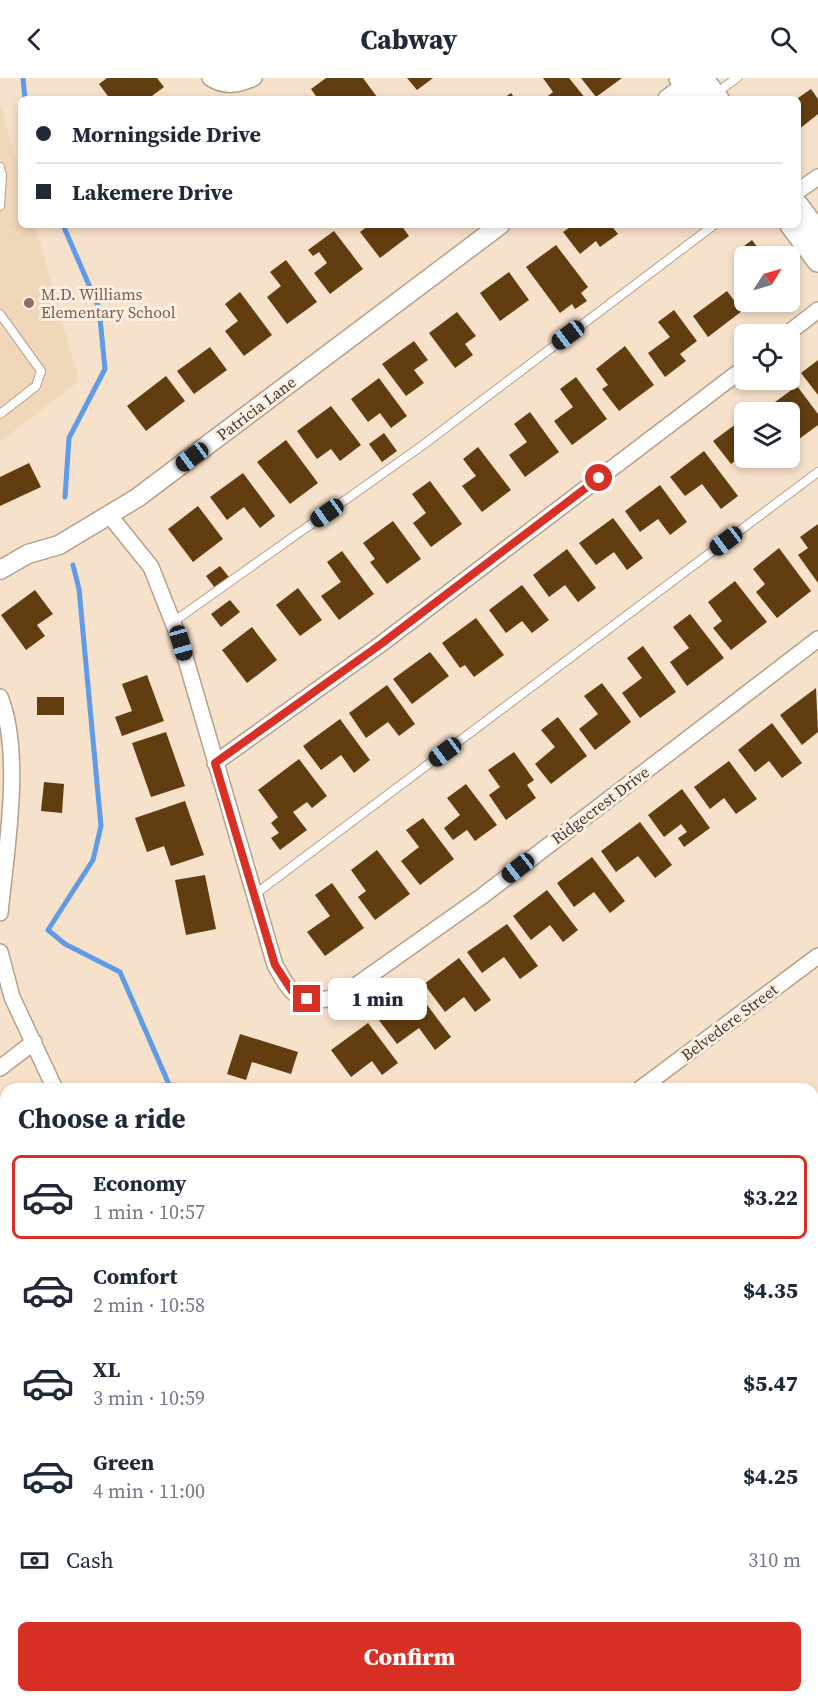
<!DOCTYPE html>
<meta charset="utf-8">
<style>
body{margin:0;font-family:"Source Serif 4",serif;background:#f6f6f7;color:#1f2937;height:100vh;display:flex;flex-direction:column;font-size:22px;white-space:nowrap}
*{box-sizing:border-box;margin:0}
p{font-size:20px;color:#747a83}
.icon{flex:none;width:33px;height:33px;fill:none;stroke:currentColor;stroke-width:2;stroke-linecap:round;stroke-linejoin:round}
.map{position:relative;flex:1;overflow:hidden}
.details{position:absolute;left:0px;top:1005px;width:819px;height:620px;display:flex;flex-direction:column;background:#fff;border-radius:18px 18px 0 0;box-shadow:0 3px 9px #0003}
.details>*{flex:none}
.banner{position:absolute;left:18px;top:18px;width:783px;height:132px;border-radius:9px;box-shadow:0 3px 9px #0003;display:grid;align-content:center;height:132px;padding:0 18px;background:#fff}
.needle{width:39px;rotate:53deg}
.buttons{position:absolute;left:734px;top:168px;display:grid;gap:12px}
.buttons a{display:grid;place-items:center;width:66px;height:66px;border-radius:9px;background:#fff;box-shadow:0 3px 9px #0003;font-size:30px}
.end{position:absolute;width:27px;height:27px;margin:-14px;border:8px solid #d93025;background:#fff;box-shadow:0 0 0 3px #fff}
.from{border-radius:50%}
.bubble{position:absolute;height:42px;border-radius:9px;background:#fff;box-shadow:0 3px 9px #0003;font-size:20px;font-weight:800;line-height:42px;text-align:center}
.car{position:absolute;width:18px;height:36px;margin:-18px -9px;border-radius:8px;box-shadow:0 0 4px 2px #0007;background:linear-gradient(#222 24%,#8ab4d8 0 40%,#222 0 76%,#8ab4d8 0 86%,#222 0)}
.banner b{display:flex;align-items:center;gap:21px;height:57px;font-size:22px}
.banner b+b{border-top:2px solid #e0e1e3}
.banner i{width:15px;height:15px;background:#1f2937}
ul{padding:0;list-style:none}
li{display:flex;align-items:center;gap:18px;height:84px;margin:0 12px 9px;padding:0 6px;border:3px solid transparent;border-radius:9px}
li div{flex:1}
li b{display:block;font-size:22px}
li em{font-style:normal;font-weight:800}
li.current{border-color:#d93025}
li>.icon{width:54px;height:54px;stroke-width:1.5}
h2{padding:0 18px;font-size:27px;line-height:72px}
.pay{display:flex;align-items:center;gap:15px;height:66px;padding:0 18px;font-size:22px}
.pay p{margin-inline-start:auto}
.primary-button{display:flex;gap:12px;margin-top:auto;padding:12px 18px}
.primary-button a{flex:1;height:69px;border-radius:9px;background:#d93025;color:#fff;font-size:24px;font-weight:800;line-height:69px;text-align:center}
header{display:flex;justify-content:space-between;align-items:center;height:78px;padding:0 18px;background:#fff;font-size:27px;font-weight:800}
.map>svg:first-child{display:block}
.built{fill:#f1d7b9}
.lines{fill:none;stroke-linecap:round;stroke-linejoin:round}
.stream{stroke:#5f9be6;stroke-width:5}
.building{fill:#623d10}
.service-casing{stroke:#b5a18b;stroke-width:10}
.minor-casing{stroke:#b5a18b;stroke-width:18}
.tertiary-casing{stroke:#b5a18b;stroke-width:21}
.secondary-casing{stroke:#b5a18b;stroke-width:24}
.service{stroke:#fff;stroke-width:8}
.minor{stroke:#fff;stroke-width:15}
.tertiary{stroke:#fff;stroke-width:18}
.secondary{stroke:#fff;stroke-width:21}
.route{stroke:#d93025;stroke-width:8}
.education-dot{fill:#8d6e63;stroke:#fdf0e2;stroke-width:2}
.labels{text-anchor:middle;stroke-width:6;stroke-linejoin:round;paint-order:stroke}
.education-label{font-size:16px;fill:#785e54;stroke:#fdf0e2;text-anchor:start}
.street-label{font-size:16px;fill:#423930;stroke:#fdf0e2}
</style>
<header><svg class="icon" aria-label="back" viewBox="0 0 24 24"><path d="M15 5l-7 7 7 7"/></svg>Cabway<svg class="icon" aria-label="search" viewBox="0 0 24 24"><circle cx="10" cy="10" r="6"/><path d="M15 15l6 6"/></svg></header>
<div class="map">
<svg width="818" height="1624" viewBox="0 0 818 1624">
<rect width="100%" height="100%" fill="#f6e1ca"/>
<path class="built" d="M0,25l21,73v49h14l44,156 -79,61z"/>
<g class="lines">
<path class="stream" d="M23,0l2,21
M63,147l36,83 6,61 -36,69 -4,59
M73,487l6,24 22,237 -8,34 -45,70 17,14 55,28 51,117
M401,1618v6"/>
</g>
<path class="building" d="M107,0h50l7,9 -16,12h-38l-11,-15z
M326,0h37l14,19 -3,2h-56l-7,-10z
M407,0h26l-16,12z
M543,0h26l17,21h-42l9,-7z
M581,0h41l-26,19z
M811,11l7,10v15l-20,16v-32z
M511,15l4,6h-13z
M369,147h32l8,11 -29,22 -20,-26z
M573,147h38l7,9 -18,13 -4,-6 -16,13 -17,-22z
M334,153l29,38 -33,25 -16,-21 13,-10 -8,-11 -6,4 -5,-6z
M752,162l12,16h-20v6l-8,-10z
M556,167l32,42 -7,6 6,8 -12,8 -3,-5 -12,9 -34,-46z
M286,182l31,42 -30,22 -20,-27 14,-11 -11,-14z
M744,192v21l-10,-13z
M509,194l20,28 -29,21 -20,-28z
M727,213l15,20 -34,26 -15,-21z
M240,214l32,43 -28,21 -19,-25 13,-10 -13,-17z
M674,232l23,31 -17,13 6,7 -21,16 -17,-24 22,-16 -12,-15z
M457,234l19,24 -11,8 8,11 -18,13 -26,-35z
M414,263l14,19 -14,10 10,13 -18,13 -24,-32z
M625,268l29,39 -35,26 -17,-22 6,-4 -12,-16z
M210,269l17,23 -33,24 -17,-23z
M818,282v35l-17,-22z
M166,298l19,25 -39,30 -19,-25z
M576,299l31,42 -35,26 -18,-24 19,-14 -13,-18z
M379,300l28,38 -16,12 -11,-15 -12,9 -17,-23z
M797,308l21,28v11l-27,20 -2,-33h-23l-2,-2z
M331,328l30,39 -21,16 -9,-12 -14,10 -20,-28z
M530,334l29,40 -34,25 -16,-22 18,-13 -13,-18z
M744,340v36l-13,10 -18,-23z
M384,355l13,18 -15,11 -13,-18z
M286,362l32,43 -28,21 -33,-42z
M478,369l33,43 -29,22 -20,-26 14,-10 -13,-17z
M704,373l34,45 -17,13 -19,-25 -17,12 -15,-19z
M753,380h22l-14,10z
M29,385l12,24 -41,19v-29z
M243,395l32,43 -15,12 -16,-21 -17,13 -17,-23z
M430,403l32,43 -31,23 -18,-24 13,-10 -14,-19z
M660,407l27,37 -17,13 -12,-16 -18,13 -15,-21z
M198,428l25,33 -30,23 -25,-33z
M613,440l30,40 -16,12 -13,-18 -18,13 -17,-22z
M393,443l28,38 -34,25 -17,-22 5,-3 -12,-16z
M818,446v59l-20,-28 10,-7 -8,-11z
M779,470l32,43 -34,27 -21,-26 9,-8 -12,-15z
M567,471l29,39 -18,14 -13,-17 -16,12 -16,-22z
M342,473l32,43 -35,26 -18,-24 20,-14 -14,-20z
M220,488l9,11 -14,11 -9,-12z
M735,503l32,41 -36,28 -18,-22 9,-7 -14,-19z
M522,507l27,35 -17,13 -10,-12 -16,12 -17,-23z
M298,510l24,32 -22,16 -24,-31z
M35,512l18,24 -16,11 8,11 -19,14 -25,-35z
M230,522l10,12 -19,15 -10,-13z
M690,536l34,44 -37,28 -17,-24 19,-14 -16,-21z
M476,540l28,37 -30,22 -9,-12 -5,3 -18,-25z
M252,549l25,33 -30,23 -25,-33z
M643,568l33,46 -36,26 -18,-25 20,-15 -15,-20z
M430,574l19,24 -37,28 -19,-25z
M147,597l17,46 -42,15 -7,-19 17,-6 -10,-27z
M602,605l29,39 -36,28 -16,-21 19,-15 -14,-18z
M387,607l28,39 -16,12 -11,-14 -22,16 -17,-25z
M816,610l2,44 -16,13 -22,-30z
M37,619h27v18h-27z
M558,639l29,39 -36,28 -16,-20 20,-17 -14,-17z
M340,641l30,41 -16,13 -13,-18 -20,15 -18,-24z
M772,645l30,40 -20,15 -13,-17 -14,11 -17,-22z
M166,654l19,54 -34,11 -19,-54z
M514,674l20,28 -7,5 9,13 -30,22 -17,-25 11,-8 -12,-17z
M299,681l28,37 -15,12 -5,-6 -14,10 14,18 -27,20 -9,-12 8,-5 -8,-10 7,-6 -20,-27z
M729,683l28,38 -21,15 -12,-16 -14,11 -16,-22z
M44,704l20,2 -2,29 -21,-2z
M466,706l31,41 -22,16 -8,-11 -14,10 -9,-12 16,-13 -13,-17z
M682,711l28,39 -26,19 -6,-9 9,-6 -6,-8 -17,13 -16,-22z
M185,723l19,54 -33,11 -7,-20 -17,6 -12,-34z
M423,740l31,41 -34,26 -19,-24 18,-14 -13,-17z
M640,744l32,43 -17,13 -17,-22 -22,16 -15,-21z
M377,772l33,44 -35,26 -17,-23 8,-6 -15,-21z
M592,779l33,44 -15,12 -16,-21 -20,15 -17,-24z
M205,797l11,54 -30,6 -11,-55z
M332,805l32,45 -39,28 -18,-24 23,-16 -15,-21z
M547,812l31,40 -15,12 -13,-17 -19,15 -18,-24z
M507,846l31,42 -18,13 -16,-22 -22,16 -15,-21z
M459,880l32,42 -16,12 -11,-15 -19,15 -21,-28z
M416,912l35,47 -16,13 -16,-22 -22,16 -19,-25z
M368,945l30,40 -16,12 -10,-14 -21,16 -20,-27z
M240,956l58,18 -7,22 -39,-12 -6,18 -19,-6z
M6,1032v34l-6,4v-33z
M6,1143v14l-6,-5z
M0,1173l6,8v4l-6,5z
M813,1265l5,6v30l-5,4z
M6,1285v31l-6,-8v-19z
M813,1402l5,7v24l-5,3z
M818,1535v13l-5,-7z
M1,1601l6,23h-7z
M98,1618h39l2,6h-39z
M294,1618h19l-8,6h-7z
M335,1618h27l7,6h-38z"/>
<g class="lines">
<defs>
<path id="service" d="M716,15l21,-15
M0,89l2,9 -2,30
M0,236l41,57 -5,15 -36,28
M173,544l250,-177 291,-220
M254,817l564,-423
M0,1115l6,-5
M0,1502l6,14
M49,1618l3,6"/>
<path id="minor" d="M210,0c16,10 28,7 44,0
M798,113l20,-14
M787,256l31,-24
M110,438l41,51 30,76 94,322c5,8 9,17 15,24 15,18 45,11 61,0l130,-92 337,-258
M0,619c23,56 6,155 0,216
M215,685l166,-119 363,-276
M0,874l12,45 43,92
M0,990l34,-26
M640,1011l178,-133
M813,1072l5,-4
M813,1220l5,-4
M0,1242l6,-5
M813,1491l5,-4
M167,1618l2,6
M700,1624l1,-6"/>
<path id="tertiary" d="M667,21l29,-21
M0,492l28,-16 31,-9 78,-47 363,-273"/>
<path id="secondary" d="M680,0l16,21
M702,0l16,21
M798,128l20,27
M791,147l27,36"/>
</defs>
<use href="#service" class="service-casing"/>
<use href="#minor" class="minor-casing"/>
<use href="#tertiary" class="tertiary-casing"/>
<use href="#secondary" class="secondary-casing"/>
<use href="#service" class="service"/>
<use href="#minor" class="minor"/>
<use href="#tertiary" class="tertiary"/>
<use href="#secondary" class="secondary"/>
</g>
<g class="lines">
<path class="route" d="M307,921l-15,-8 -17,-26 -60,-202 166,-119 218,-166"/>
</g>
<circle class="education-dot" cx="29" cy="225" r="6"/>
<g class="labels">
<g class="education-label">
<text x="41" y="222">M.D. Williams<tspan x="41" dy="18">Elementary School</tspan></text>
</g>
<g class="street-label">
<text transform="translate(256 330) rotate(-37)" y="6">Patricia Lane</text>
<text transform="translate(600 727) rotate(-37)" y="6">Ridgecrest Drive</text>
<text transform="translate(729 944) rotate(-37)" y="6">Belvedere Street</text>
</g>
</g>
</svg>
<div class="buttons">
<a><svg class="needle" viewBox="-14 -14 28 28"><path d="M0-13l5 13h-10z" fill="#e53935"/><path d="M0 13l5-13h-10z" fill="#747a83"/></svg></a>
<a><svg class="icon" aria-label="locate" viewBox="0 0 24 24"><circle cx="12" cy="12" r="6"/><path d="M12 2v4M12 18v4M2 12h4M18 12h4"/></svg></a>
<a><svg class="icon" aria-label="layers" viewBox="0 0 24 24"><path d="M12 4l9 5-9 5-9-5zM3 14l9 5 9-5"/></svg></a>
</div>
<i class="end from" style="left:599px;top:400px"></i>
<i class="end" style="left:307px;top:921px"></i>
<div class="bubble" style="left:328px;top:900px;width:99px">1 min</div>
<i class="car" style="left:568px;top:257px;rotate:233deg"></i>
<i class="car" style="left:192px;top:379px;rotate:233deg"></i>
<i class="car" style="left:327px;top:435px;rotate:235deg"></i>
<i class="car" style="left:726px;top:463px;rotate:233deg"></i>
<i class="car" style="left:181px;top:565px;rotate:164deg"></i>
<i class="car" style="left:445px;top:674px;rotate:233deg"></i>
<i class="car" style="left:518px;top:790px;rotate:232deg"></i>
<div class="banner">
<b><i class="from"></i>Morningside Drive</b>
<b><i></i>Lakemere Drive</b>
</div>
<section class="details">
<h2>Choose a ride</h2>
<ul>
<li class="current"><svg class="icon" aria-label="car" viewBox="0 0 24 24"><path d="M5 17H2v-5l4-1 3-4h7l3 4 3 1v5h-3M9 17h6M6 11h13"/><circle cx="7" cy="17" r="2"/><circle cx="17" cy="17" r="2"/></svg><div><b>Economy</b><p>1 min · 10:57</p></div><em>$3.22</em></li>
<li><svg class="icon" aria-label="car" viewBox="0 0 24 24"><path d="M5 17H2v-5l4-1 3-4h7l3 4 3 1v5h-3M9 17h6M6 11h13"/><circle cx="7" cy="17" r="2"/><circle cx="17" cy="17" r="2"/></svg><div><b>Comfort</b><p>2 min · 10:58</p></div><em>$4.35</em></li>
<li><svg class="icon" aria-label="car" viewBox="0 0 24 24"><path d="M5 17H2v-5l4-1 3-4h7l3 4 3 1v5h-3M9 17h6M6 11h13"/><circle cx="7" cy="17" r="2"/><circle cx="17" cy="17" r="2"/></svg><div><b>XL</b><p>3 min · 10:59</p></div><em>$5.47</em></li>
<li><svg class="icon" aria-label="car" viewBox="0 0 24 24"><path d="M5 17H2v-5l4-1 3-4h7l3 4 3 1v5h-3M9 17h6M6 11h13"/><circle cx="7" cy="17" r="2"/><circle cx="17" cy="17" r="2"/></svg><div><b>Green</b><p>4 min · 11:00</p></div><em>$4.25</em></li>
</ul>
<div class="pay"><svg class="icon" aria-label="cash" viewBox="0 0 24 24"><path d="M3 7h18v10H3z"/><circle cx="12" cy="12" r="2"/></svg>Cash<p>310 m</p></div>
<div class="primary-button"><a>Confirm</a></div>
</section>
</div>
